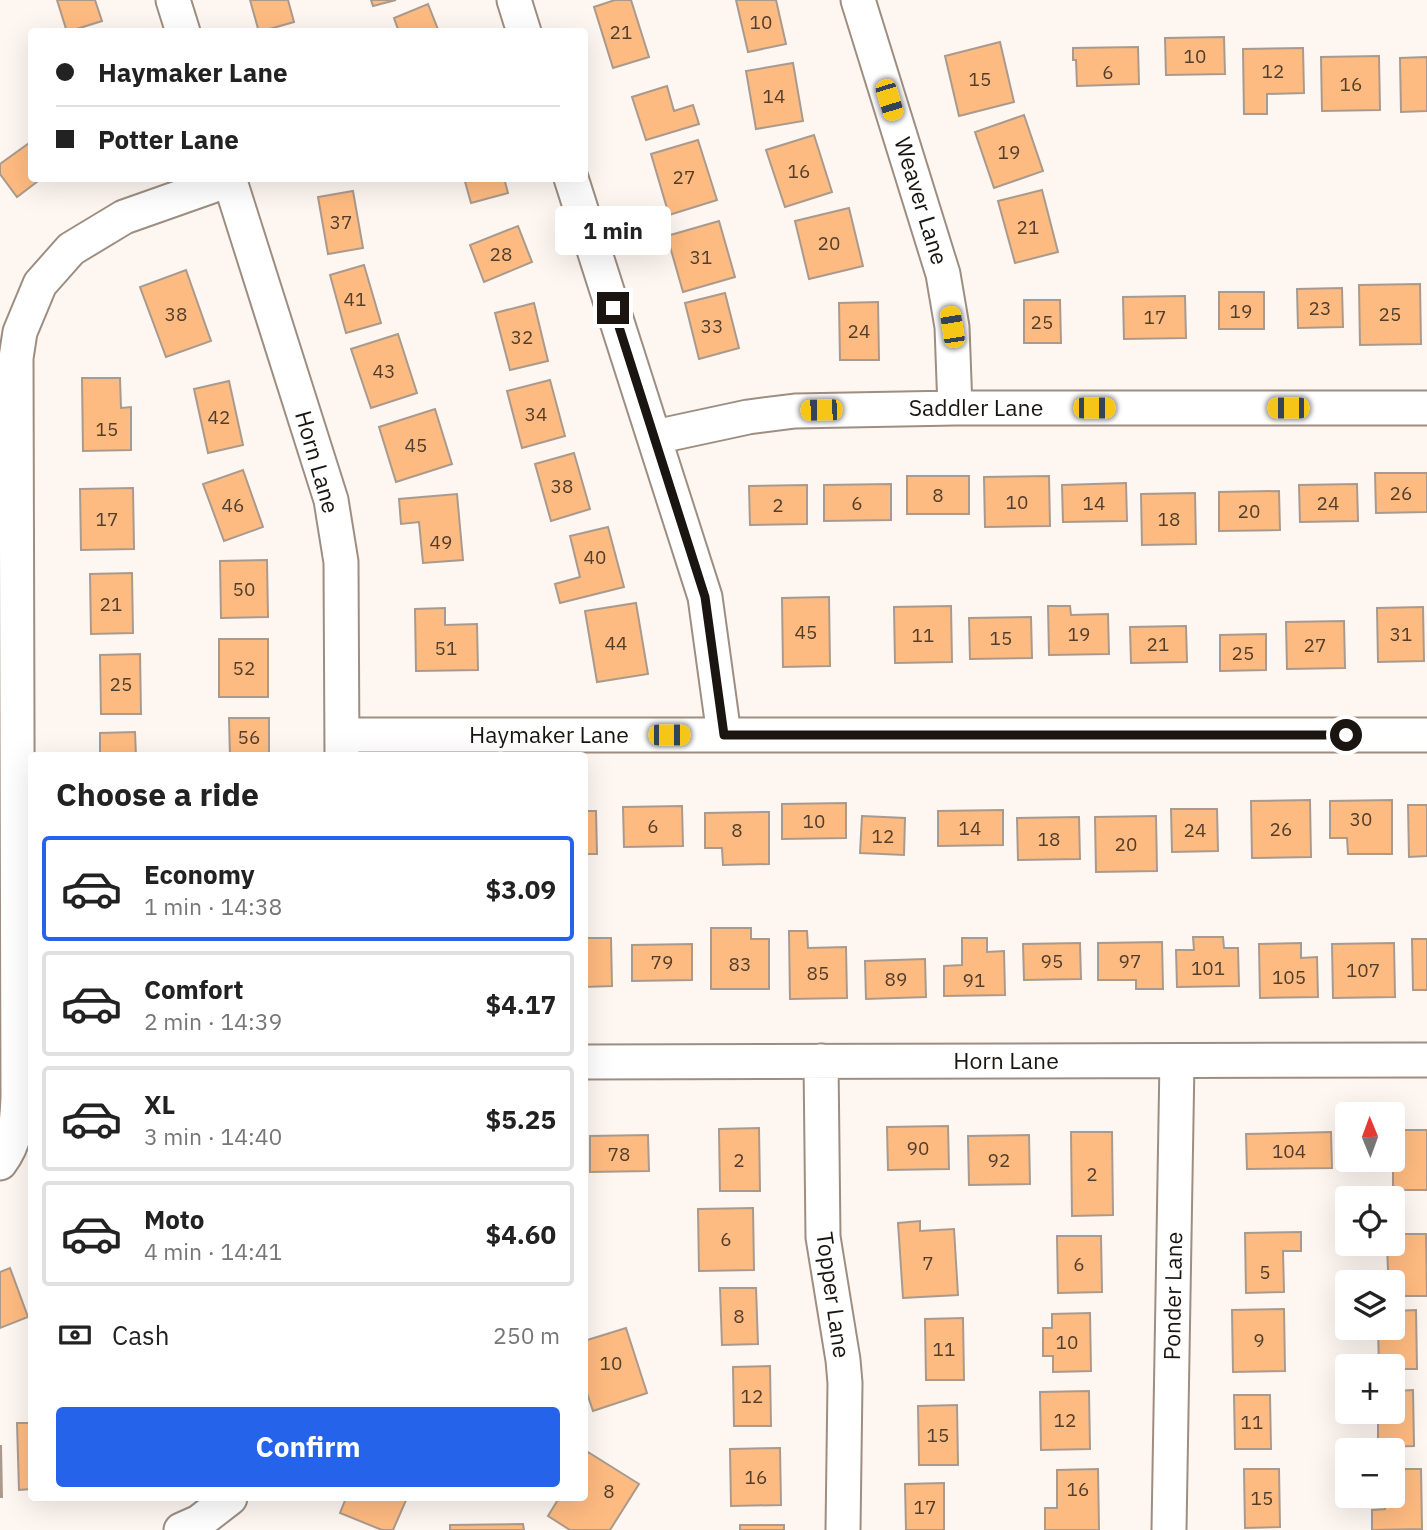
<!DOCTYPE html>
<meta charset="utf-8">
<style>
body{margin:0;font-family:"IBM Plex Sans",sans-serif;background:#f2f2f2;color:#222;height:100vh;display:flex;flex-direction:column;font-size:26px;white-space:nowrap}
*{box-sizing:border-box;margin:0}
p{font-size:23px;color:#767676}
.icon{flex:none;width:38px;height:38px;fill:none;stroke:currentColor;stroke-width:2;stroke-linecap:round;stroke-linejoin:round}
.map{position:relative;flex:1;overflow:hidden}
.panel{position:absolute;left:28px;top:752px;width:560px;height:749px;display:flex;flex-direction:column;background:#fff;border-radius:7px;box-shadow:0 7px 28px #0002}
.panel>*{flex:none}
.banner{position:absolute;left:28px;top:28px;width:560px;height:154px;border-radius:7px;box-shadow:0 7px 28px #0002;display:grid;align-content:center;height:154px;padding:0 28px;background:#fff}
.needle{width:46px;rotate:359deg}
.tools{position:absolute;left:1335px;top:1102px;display:grid;gap:14px}
.tools a{display:grid;place-items:center;width:70px;height:70px;border-radius:7px;background:#fff;box-shadow:0 7px 28px #0002;font-size:35px}
.end{position:absolute;width:32px;height:32px;margin:-16px;border:9px solid #1a1510;background:#fff;box-shadow:0 0 0 4px #fff}
.from{border-radius:50%}
.bubble{position:absolute;height:49px;border-radius:7px;background:#fff;box-shadow:0 7px 28px #0002;font-size:23px;font-weight:700;line-height:49px;text-align:center}
.car{position:absolute;width:21px;height:42px;margin:-21px -10px;border-radius:9px;box-shadow:0 0 5px 2px #0007;background:linear-gradient(#f5c518 24%,#345 0 40%,#f5c518 0 76%,#345 0 86%,#f5c518 0)}
.banner b{display:flex;align-items:center;gap:24px;height:66px;font-size:26px}
.banner b+b{border-top:2px solid #e0e0e0}
.banner i{width:18px;height:18px;background:#222}
ul{padding:0;list-style:none}
li{display:flex;align-items:center;gap:21px;height:105px;margin:0 14px 10px;padding:0 14px;border:4px solid #e0e0e0;border-radius:7px}
li div{flex:1}
li b{display:block;font-size:26px}
li em{font-style:normal;font-weight:700}
li.active{border-color:#2563eb}
li>.icon{width:63px;height:63px;stroke-width:1.5}
h2{padding:0 28px;font-size:32px;line-height:84px}
.pay{display:flex;align-items:center;gap:18px;height:77px;padding:0 28px;font-size:26px}
.pay p{margin-inline-start:auto}
.primary-button{display:flex;gap:14px;margin-top:auto;padding:14px 28px}
.primary-button a{flex:1;height:80px;border-radius:7px;background:#2563eb;color:#fff;font-size:28px;font-weight:700;line-height:80px;text-align:center}
.map>svg:first-child{display:block}
.building{fill:#febb81;stroke:#aa9a8d;stroke-width:2}
.lines{fill:none;stroke-linecap:round;stroke-linejoin:round}
.street-casing{stroke:#9e8e81;stroke-width:37}
.street{stroke:#fff;stroke-width:33}
.route{stroke:#1a1510;stroke-width:9}
.labels{text-anchor:middle;stroke-width:7;stroke-linejoin:round;paint-order:stroke}
.number-label{font-size:19px;fill:#533e2c}
.street-label{font-size:23px;fill:#1a1510;stroke:#fff}
</style>
<div class="map">
<svg width="1427" height="1530" viewBox="0 0 1427 1530">
<rect width="100%" height="100%" fill="#fdf6f1"/>
<path class="building" d="M57,0h38l7,21 -35,11z
M250,0h38l6,22 -35,10z
M371,0h25l-23,6z
M615,0h16l18,57 -36,11 -19,-61z
M736,0h40l10,44 -38,8z
M428,4l11,28h-40l-5,-14z
M1224,37l1,37 -59,1 -1,-37z
M1000,42l14,60 -55,14 -14,-60z
M1138,47l1,37 -62,2 -1,-26h-3v-12z
M1303,48l1,45 -37,1v20h-23l-1,-65z
M1379,56l1,54 -58,1 -1,-54z
M1427,57v54l-26,1 -1,-54z
M793,63l10,58 -47,8 -10,-58z
M667,86l7,25 19,-6 6,19 -53,16 -14,-43z
M1024,115l19,56 -49,17 -19,-56z
M814,135l18,57 -47,15 -19,-57z
M698,140l19,60 -48,15 -18,-61z
M32,141v37h10l-25,19 -17,-23v-10z
M464,178h40l4,15 -37,10z
M1042,190l16,62 -43,11 -17,-62z
M353,191l10,57 -35,6 -10,-57z
M849,208l14,58 -54,13 -14,-58z
M719,221l16,56 -52,15 -16,-56z
M518,226l14,36 -48,20 -14,-37z
M364,265l17,58 -35,10 -16,-58z
M186,270l25,71 -45,16 -26,-70z
M1420,284l1,60 -61,1 -1,-60z
M1342,288l1,39 -45,1 -1,-39z
M1219,292h45v37h-45z
M725,293l14,55 -40,11 -14,-56z
M1185,296l1,42 -62,1 -1,-42z
M1024,300h36l1,43h-37z
M878,302l1,58h-39l-1,-57z
M534,303l14,58 -38,9 -15,-57z
M398,334l19,59 -46,15 -20,-59z
M82,378h38l1,30 10,-1v43l-48,1z
M550,380l15,56 -43,12 -15,-57z
M229,381l14,64 -35,8 -14,-64z
M435,409l17,55 -56,18 -17,-55z
M574,453l16,56 -39,12 -16,-57z
M243,470l20,57 -39,14 -21,-57z
M1375,473h52v39l-51,1z
M907,476h62v38h-62z
M1049,476l1,50 -65,1 -1,-50z
M1126,483l1,38 -64,1 -1,-37z
M891,484v36l-67,1v-36z
M1357,484l1,37 -58,1 -1,-37z
M807,485v39l-57,1 -1,-39z
M133,488l1,61 -53,1 -1,-61z
M1279,491l1,39 -61,1v-39z
M1195,493l1,51 -54,1 -1,-51z
M457,494l6,66 -40,3 -4,-41 -18,2 -2,-25z
M608,527l16,60 -64,16 -5,-19 25,-7 -10,-41z
M267,560l1,57 -47,1 -1,-57z
M132,573l1,60 -42,1 -1,-60z
M829,597l1,69 -47,1 -1,-69z
M636,603l12,71 -51,8 -12,-71z
M951,606l1,56 -57,1 -1,-56z
M1048,606h22l1,9 37,-1 1,40 -60,1z
M1423,607l1,54 -46,1 -1,-54z
M445,608v17l32,-1 1,46 -62,1 -1,-62z
M1031,617l1,41 -62,1 -1,-41z
M1344,621l1,47 -58,1 -1,-47z
M1186,626l1,36 -56,1 -1,-36z
M1266,634v36l-46,1v-36z
M219,639h49v58h-49z
M140,654l1,60h-40l-1,-59z
M229,718h40v38h-39z
M135,732l1,24h-36v-23z
M1310,800l1,57 -59,1 -1,-57z
M1392,800v54h-44l-1,-16h-17v-37z
M846,803v35l-64,1v-35z
M1408,805h19v51l-18,1z
M682,806l1,40 -59,1 -1,-40z
M1171,809h46l1,42 -46,1z
M1003,810v35l-65,1v-35z
M584,811h12l1,43h-13z
M769,812v52l-46,1 -1,-17h-17v-35z
M862,816l43,2 -1,37 -44,-2z
M1156,816l1,55 -61,1 -1,-55z
M1079,817l1,42 -62,1 -1,-42z
M711,928h40v11h18v50h-58z
M789,931h18l1,17 38,-1 1,51 -57,1z
M1193,937h30l1,11h14l1,38 -62,1 -1,-37h18z
M584,938h27l1,48 -28,1z
M962,938h25v14l17,-1 1,44 -61,1v-30l18,-1z
M1412,939h15v51h-14z
M1162,942l1,47h-27v-9h-38v-37z
M1080,943l1,36 -57,1 -1,-36z
M1301,943v15l16,-1 1,40 -58,1 -1,-54z
M1394,943l1,54 -62,1 -1,-54z
M692,944v36l-60,1v-36z
M925,959l1,38 -60,2 -1,-38z
M948,1126l1,43 -61,1 -1,-43z
M759,1128l1,63h-40l-1,-62z
M1393,1130h34v60h-34z
M1071,1132h41l1,83 -41,1z
M1331,1132l1,36 -85,1 -1,-35z
M648,1135l1,36 -59,1v-36z
M1029,1135l1,49 -61,1 -1,-49z
M753,1208l1,62 -55,1 -1,-62z
M920,1221v10l34,-2 4,66 -55,3 -5,-75z
M1301,1232v19h-18l1,41 -38,1 -1,-60z
M1393,1234h33l1,62h-34v-13h-20l-1,-11 16,-1 -1,-27h6z
M1057,1236h44l1,56 -44,1z
M10,1268l18,49 -28,11v-56z
M720,1288h36l2,56 -36,1z
M1284,1309l1,62 -52,1 -1,-62z
M1416,1310l1,59h-24v-2h-14l-1,-39h15v-17z
M1090,1313l1,58 -38,1v-16h-10v-28h9v-14z
M963,1318l1,62h-38l-1,-61z
M626,1328l21,65 -54,18 -9,-27v-43z
M770,1366l1,60h-37l-1,-59z
M1413,1390l1,56 -36,1v-35h15v-21z
M1089,1391l1,58 -49,1 -1,-58z
M1234,1395h36l1,54h-36z
M957,1405l1,60h-39l-1,-59z
M17,1423h15v66l-13,1z
M0,1446h1l1,51h-2z
M780,1448l1,57 -50,1 -1,-57z
M588,1452l51,32 -29,46h-40l-22,-14 11,-18h25v-41z
M1098,1469l1,61h-54v-22h12v-38z
M1244,1469h35l1,58 -35,1z
M1393,1469h28l1,60 -50,1v-20l13,-1 -1,-13h9z
M944,1483v47h-38l-1,-46z
M346,1498h61l-14,32h-11l-42,-17z
M523,1524l1,6h-74v-5z
M740,1525h44v5h-44z"/>
<g class="lines">
<defs>
<path id="street" d="M173,0l10,32
M514,0l10,32
M858,0l85,274 9,53 3,81
M229,178l102,322 10,62 1,194
M571,178l134,419 19,138
M655,437l93,-20 47,-6 160,-3h472
M342,735h1085
M821,1061l2,176 20,123 2,23 -2,147
M584,1062l843,-2
M0,1163c16,-21 17,-41 18,-66l-2,-739 4,-26 20,-48 31,-35 53,-32 105,-37
M181,1530l18,-8 31,-24
M1169,1530l8,-469"/>
</defs>
<use href="#street" class="street-casing"/>
<use href="#street" class="street"/>
</g>
<g class="lines">
<path class="route" d="M613,308l92,289 19,138h622"/>
</g>
<g class="labels">
<g class="number-label">
<text x="761" y="29">10</text>
<text x="621" y="39">21</text>
<text x="1195" y="63">10</text>
<text x="1273" y="78">12</text>
<text x="1108" y="79">6</text>
<text x="980" y="86">15</text>
<text x="1351" y="91">16</text>
<text x="774" y="103">14</text>
<text x="1009" y="159">19</text>
<text x="799" y="178">16</text>
<text x="684" y="184">27</text>
<text x="341" y="229">37</text>
<text x="1028" y="234">21</text>
<text x="829" y="250">20</text>
<text x="501" y="261">28</text>
<text x="701" y="264">31</text>
<text x="355" y="306">41</text>
<text x="1320" y="315">23</text>
<text x="1241" y="318">19</text>
<text x="176" y="321">38</text>
<text x="1390" y="321">25</text>
<text x="1155" y="324">17</text>
<text x="1042" y="329">25</text>
<text x="712" y="333">33</text>
<text x="859" y="338">24</text>
<text x="522" y="344">32</text>
<text x="384" y="378">43</text>
<text x="536" y="421">34</text>
<text x="219" y="424">42</text>
<text x="107" y="436">15</text>
<text x="416" y="452">45</text>
<text x="562" y="493">38</text>
<text x="1401" y="500">26</text>
<text x="938" y="502">8</text>
<text x="1017" y="509">10</text>
<text x="857" y="510">6</text>
<text x="1094" y="510">14</text>
<text x="1328" y="510">24</text>
<text x="233" y="512">46</text>
<text x="778" y="512">2</text>
<text x="1249" y="518">20</text>
<text x="107" y="526">17</text>
<text x="1169" y="526">18</text>
<text x="441" y="549">49</text>
<text x="595" y="564">40</text>
<text x="244" y="596">50</text>
<text x="111" y="611">21</text>
<text x="806" y="639">45</text>
<text x="1079" y="641">19</text>
<text x="1401" y="641">31</text>
<text x="923" y="642">11</text>
<text x="1001" y="645">15</text>
<text x="616" y="650">44</text>
<text x="1158" y="651">21</text>
<text x="1315" y="652">27</text>
<text x="446" y="655">51</text>
<text x="1243" y="660">25</text>
<text x="244" y="675">52</text>
<text x="121" y="691">25</text>
<text x="249" y="744">56</text>
<text x="1361" y="826">30</text>
<text x="814" y="828">10</text>
<text x="653" y="833">6</text>
<text x="970" y="835">14</text>
<text x="1281" y="836">26</text>
<text x="737" y="837">8</text>
<text x="1195" y="837">24</text>
<text x="883" y="843">12</text>
<text x="1049" y="846">18</text>
<text x="1126" y="851">20</text>
<text x="1052" y="968">95</text>
<text x="1130" y="968">97</text>
<text x="662" y="969">79</text>
<text x="740" y="971">83</text>
<text x="1208" y="975">101</text>
<text x="1363" y="977">107</text>
<text x="818" y="980">85</text>
<text x="1289" y="984">105</text>
<text x="896" y="986">89</text>
<text x="974" y="987">91</text>
<text x="918" y="1155">90</text>
<text x="1289" y="1158">104</text>
<text x="619" y="1161">78</text>
<text x="739" y="1167">2</text>
<text x="999" y="1167">92</text>
<text x="1092" y="1181">2</text>
<text x="726" y="1246">6</text>
<text x="928" y="1270">7</text>
<text x="1079" y="1271">6</text>
<text x="1265" y="1279">5</text>
<text x="739" y="1323">8</text>
<text x="1259" y="1347">9</text>
<text x="1067" y="1349">10</text>
<text x="944" y="1356">11</text>
<text x="611" y="1370">10</text>
<text x="752" y="1403">12</text>
<text x="1065" y="1427">12</text>
<text x="1252" y="1429">11</text>
<text x="938" y="1442">15</text>
<text x="756" y="1484">16</text>
<text x="1078" y="1496">16</text>
<text x="609" y="1498">8</text>
<text x="1262" y="1505">15</text>
<text x="925" y="1514">17</text>
</g>
<g class="street-label">
<text transform="translate(921 201) rotate(73)" y="8">Weaver Lane</text>
<text x="976" y="416">Saddler Lane</text>
<text transform="translate(317 462) rotate(74)" y="8">Horn Lane</text>
<text x="549" y="743">Haymaker Lane</text>
<text x="1006" y="1069">Horn Lane</text>
<text transform="translate(833 1295) rotate(82)" y="8">Topper Lane</text>
<text transform="translate(1173 1296) rotate(-89)" y="8">Ponder Lane</text>
</g>
</g>
</svg>
<div class="tools">
<a><svg class="needle" viewBox="-14 -14 28 28"><path d="M0-13l5 13h-10z" fill="#e53935"/><path d="M0 13l5-13h-10z" fill="#767676"/></svg></a>
<a><svg class="icon" aria-label="locate" viewBox="0 0 24 24"><circle cx="12" cy="12" r="6"/><path d="M12 2v4M12 18v4M2 12h4M18 12h4"/></svg></a>
<a><svg class="icon" aria-label="layers" viewBox="0 0 24 24"><path d="M12 4l9 5-9 5-9-5zM3 14l9 5 9-5"/></svg></a>
<a>+</a>
<a>−</a>
</div>
<i class="end from" style="left:1346px;top:735px"></i>
<i class="end" style="left:613px;top:308px"></i>
<div class="bubble" style="left:555px;top:206px;width:116px">1 min</div>
<i class="car" style="left:889px;top:100px;rotate:163deg"></i>
<i class="car" style="left:952px;top:327px;rotate:351deg"></i>
<i class="car" style="left:1094px;top:408px;rotate:90deg"></i>
<i class="car" style="left:1288px;top:408px;rotate:270deg"></i>
<i class="car" style="left:821px;top:410px;rotate:269deg"></i>
<i class="car" style="left:669px;top:735px;rotate:90deg"></i>
<div class="banner">
<b><i class="from"></i>Haymaker Lane</b>
<b><i></i>Potter Lane</b>
</div>
<section class="panel">
<h2>Choose a ride</h2>
<ul>
<li class="active"><svg class="icon" aria-label="car" viewBox="0 0 24 24"><path d="M5 17H2v-5l4-1 3-4h7l3 4 3 1v5h-3M9 17h6M6 11h13"/><circle cx="7" cy="17" r="2"/><circle cx="17" cy="17" r="2"/></svg><div><b>Economy</b><p>1 min · 14:38</p></div><em>$3.09</em></li>
<li><svg class="icon" aria-label="car" viewBox="0 0 24 24"><path d="M5 17H2v-5l4-1 3-4h7l3 4 3 1v5h-3M9 17h6M6 11h13"/><circle cx="7" cy="17" r="2"/><circle cx="17" cy="17" r="2"/></svg><div><b>Comfort</b><p>2 min · 14:39</p></div><em>$4.17</em></li>
<li><svg class="icon" aria-label="car" viewBox="0 0 24 24"><path d="M5 17H2v-5l4-1 3-4h7l3 4 3 1v5h-3M9 17h6M6 11h13"/><circle cx="7" cy="17" r="2"/><circle cx="17" cy="17" r="2"/></svg><div><b>XL</b><p>3 min · 14:40</p></div><em>$5.25</em></li>
<li><svg class="icon" aria-label="car" viewBox="0 0 24 24"><path d="M5 17H2v-5l4-1 3-4h7l3 4 3 1v5h-3M9 17h6M6 11h13"/><circle cx="7" cy="17" r="2"/><circle cx="17" cy="17" r="2"/></svg><div><b>Moto</b><p>4 min · 14:41</p></div><em>$4.60</em></li>
</ul>
<div class="pay"><svg class="icon" aria-label="cash" viewBox="0 0 24 24"><path d="M3 7h18v10H3z"/><circle cx="12" cy="12" r="2"/></svg>Cash<p>250 m</p></div>
<div class="primary-button"><a>Confirm</a></div>
</section>
</div>
